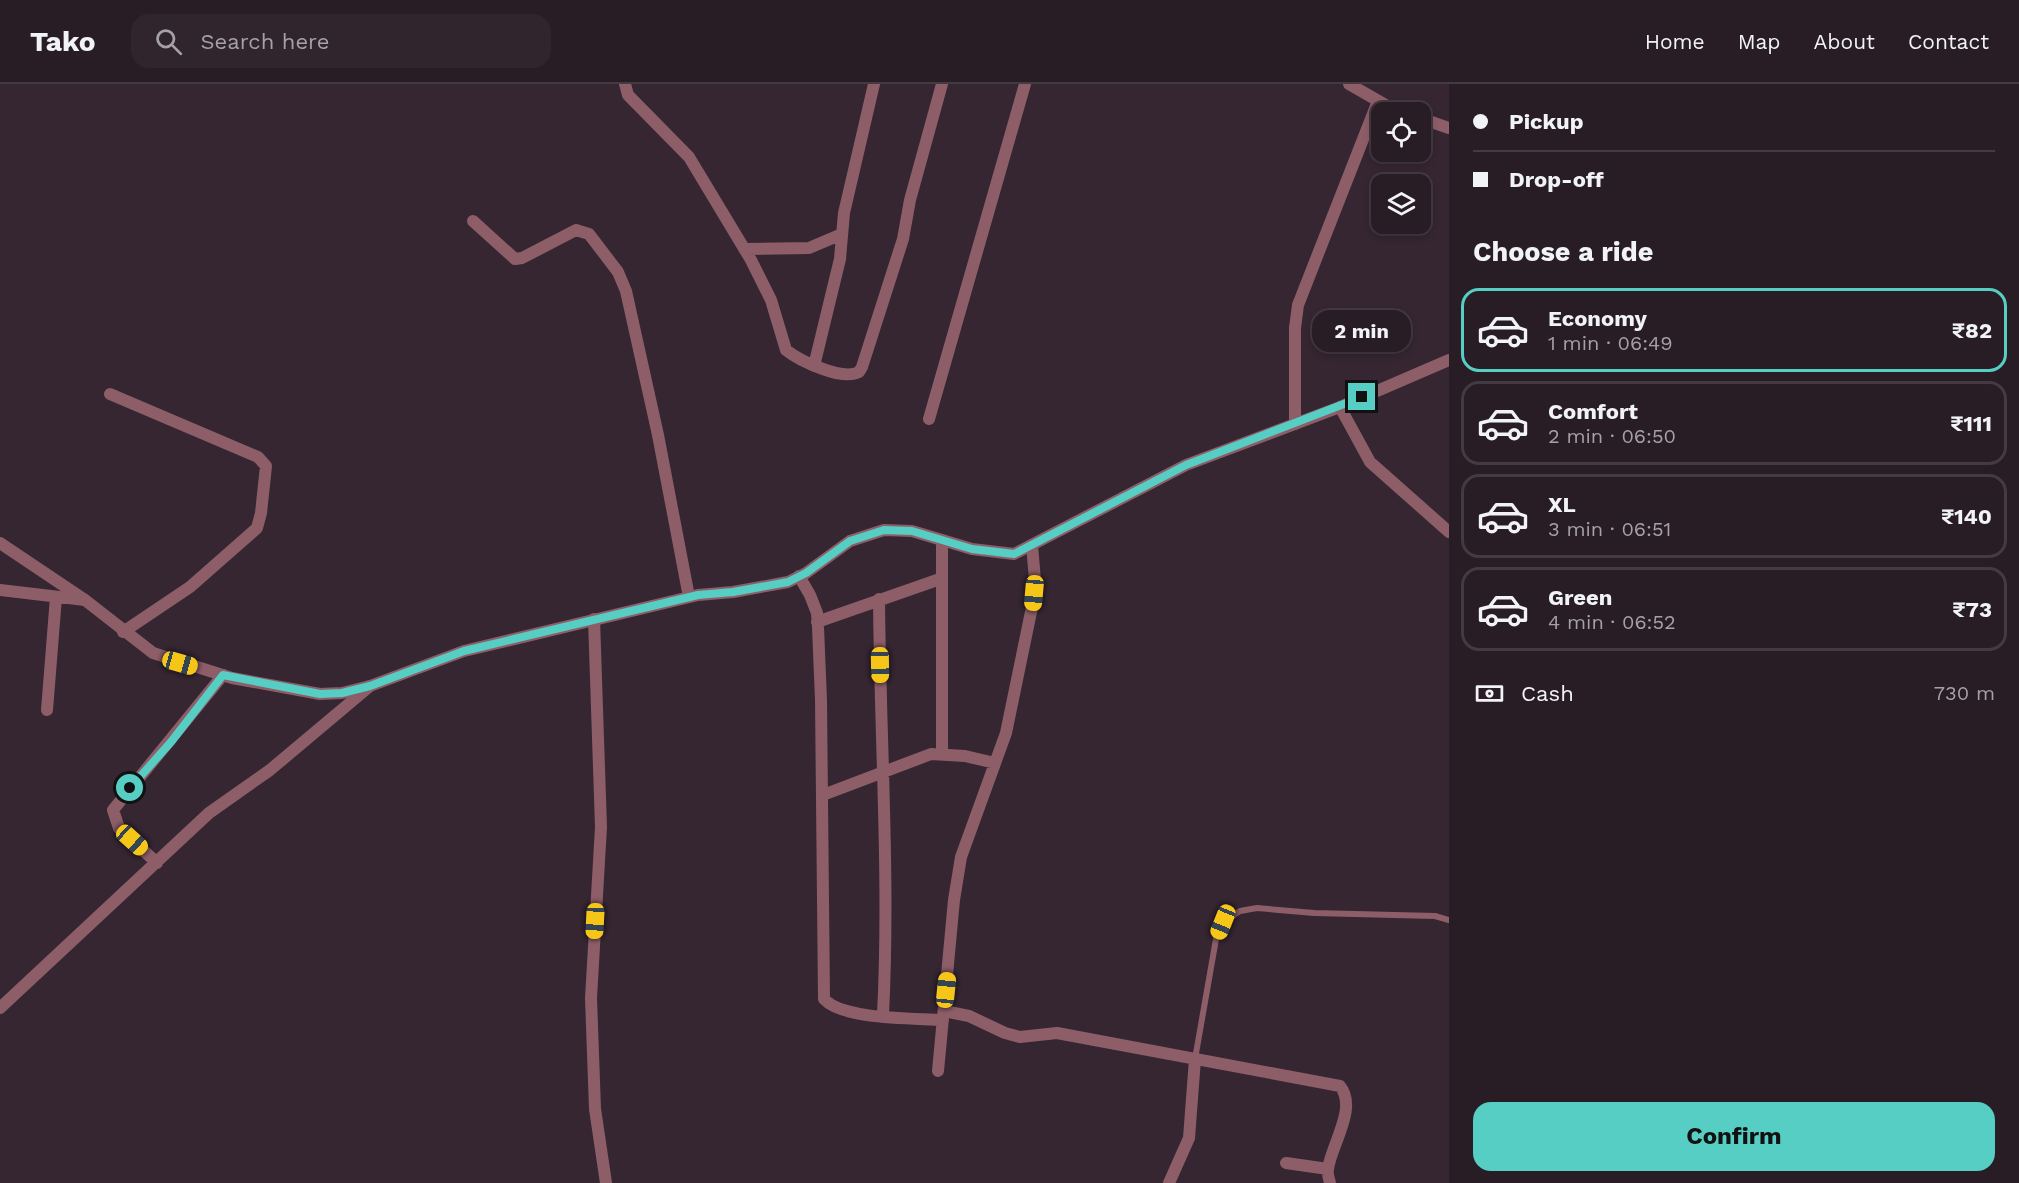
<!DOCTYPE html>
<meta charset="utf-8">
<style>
body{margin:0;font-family:"Work Sans",sans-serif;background:#30252d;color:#f1f3f6;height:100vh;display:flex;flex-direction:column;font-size:22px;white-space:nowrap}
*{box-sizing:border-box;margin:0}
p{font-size:20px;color:#a5a1a7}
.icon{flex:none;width:33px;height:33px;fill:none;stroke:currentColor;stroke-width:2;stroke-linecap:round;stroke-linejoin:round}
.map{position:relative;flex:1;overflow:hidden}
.panel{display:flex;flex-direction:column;background:#281c25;width:570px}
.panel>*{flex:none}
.top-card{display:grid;align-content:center;height:132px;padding:0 24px;background:#281c25}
.fabs{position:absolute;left:1371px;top:18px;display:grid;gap:12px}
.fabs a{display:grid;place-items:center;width:60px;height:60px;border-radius:12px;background:#281c25;box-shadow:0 3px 9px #0003,0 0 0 2px #443a42;font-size:30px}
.end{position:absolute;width:27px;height:27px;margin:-14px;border:8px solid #56cec4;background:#111;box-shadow:0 0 0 3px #111}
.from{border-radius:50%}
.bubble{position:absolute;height:42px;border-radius:18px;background:#281c25;box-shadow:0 3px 9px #0003,0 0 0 2px #443a42;font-size:20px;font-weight:700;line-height:42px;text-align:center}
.car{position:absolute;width:18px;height:36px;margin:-18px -9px;border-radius:8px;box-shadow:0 0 4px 2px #0007;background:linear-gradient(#f5c518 24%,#345 0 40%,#f5c518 0 76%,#345 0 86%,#f5c518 0)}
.top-card b{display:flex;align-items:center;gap:21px;height:57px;font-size:22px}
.top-card b+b{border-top:2px solid #443a42}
.top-card i{width:15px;height:15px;background:#f1f3f6}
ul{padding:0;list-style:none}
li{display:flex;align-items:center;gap:18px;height:84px;margin:0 12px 9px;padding:0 12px;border:3px solid #443a42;border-radius:18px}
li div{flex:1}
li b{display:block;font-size:22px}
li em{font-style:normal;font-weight:700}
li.current{border-color:#56cec4}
li>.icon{width:54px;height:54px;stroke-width:1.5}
h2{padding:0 24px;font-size:27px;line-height:72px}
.pay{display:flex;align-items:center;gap:15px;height:66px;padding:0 24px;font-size:22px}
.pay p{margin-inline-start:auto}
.button{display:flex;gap:12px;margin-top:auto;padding:12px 24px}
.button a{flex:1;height:69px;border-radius:18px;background:#56cec4;color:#111;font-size:24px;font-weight:700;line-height:69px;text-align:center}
header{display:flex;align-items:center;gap:36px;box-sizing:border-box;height:84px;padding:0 30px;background:#281c25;border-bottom:2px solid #443a42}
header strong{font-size:28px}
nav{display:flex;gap:33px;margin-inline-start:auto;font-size:21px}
.search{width:420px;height:54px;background:#30252d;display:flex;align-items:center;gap:15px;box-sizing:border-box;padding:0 21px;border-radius:18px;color:#a5a1a7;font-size:22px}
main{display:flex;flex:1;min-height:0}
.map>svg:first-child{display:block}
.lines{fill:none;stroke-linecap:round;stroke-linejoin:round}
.service{stroke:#8d5e68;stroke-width:6}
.minor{stroke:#8d5e68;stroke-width:12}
.tertiary{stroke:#8d5e68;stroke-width:12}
.route{stroke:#56cec4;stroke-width:8}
</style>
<header>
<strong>Tako</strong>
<div class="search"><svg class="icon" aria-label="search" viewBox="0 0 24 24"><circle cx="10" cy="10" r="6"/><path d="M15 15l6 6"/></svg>Search here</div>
<nav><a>Home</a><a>Map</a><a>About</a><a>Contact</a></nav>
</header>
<main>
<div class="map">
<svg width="1449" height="1099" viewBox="0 0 1449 1099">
<rect width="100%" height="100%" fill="#352631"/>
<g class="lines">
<path class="service" d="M1195,975l21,-120 7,-17 17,-11 17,-3 57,5 121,3 14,4"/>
<path class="minor" d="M625,0l3,11 61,62 62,103 20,40 15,50c14,11 56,31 73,22l3,-5 41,-128 7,-39 32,-116
M1349,0l40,23 16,5
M1420,34l29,10
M473,137l42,38 7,-1 54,-28 13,4 29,38 8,19 32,144 31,162
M744,165l65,-1 33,-14
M814,282l26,-107 4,-46 30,-129
M110,310l148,63 8,9 -5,47 -4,15 -67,59 -67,45
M1340,323l30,55 79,70
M929,335l96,-335
M1295,340v-96l3,-23 80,-204
M942,456v213
M799,492l11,19 7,18 1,14 3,73 3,299c19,21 90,19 119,21
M0,506l85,10
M879,515c1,139 11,277 4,416
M594,535l7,208 -10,171 4,111 11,74
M817,538l123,-43
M47,626l9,-113
M823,711l108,-41 34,2 30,7
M157,779l-38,-35 -6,-18 110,-135
M0,924l209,-195 61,-43 100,-84
M944,927l25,5 36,17 15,4 37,-4 283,53c18,22 -9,59 -12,83 -1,4 1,10 2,14
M938,987l16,-171 7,-43 45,-124 26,-126 3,-27 -3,-35
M1286,1079l42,6
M1169,1099l20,-45 6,-79"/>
<path class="tertiary" d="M0,459l85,57 68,53 79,25 88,16 22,-1 28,-7 94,-35 234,-56 35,-3 55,-10 18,-9 44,-32 34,-11 28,1 60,18 42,5 172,-89 154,-58 109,-47"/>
</g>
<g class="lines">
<path class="route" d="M130,704l41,-46 52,-67 97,19 22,-1 28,-7 94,-35 234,-56 35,-3 55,-10 18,-9 44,-32 34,-11 28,1 60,18 42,5 172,-89 176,-68"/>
</g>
</svg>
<div class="fabs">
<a><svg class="icon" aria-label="locate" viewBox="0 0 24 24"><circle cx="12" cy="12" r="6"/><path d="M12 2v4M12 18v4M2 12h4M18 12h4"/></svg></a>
<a><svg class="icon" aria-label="layers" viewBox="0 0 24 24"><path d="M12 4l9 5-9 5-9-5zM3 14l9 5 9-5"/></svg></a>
</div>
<i class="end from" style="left:130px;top:704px"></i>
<i class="end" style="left:1362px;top:313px"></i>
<div class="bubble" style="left:1312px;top:226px;width:99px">2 min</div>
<i class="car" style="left:1034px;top:509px;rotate:185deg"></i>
<i class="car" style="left:180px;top:579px;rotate:106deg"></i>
<i class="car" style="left:880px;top:581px;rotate:179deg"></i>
<i class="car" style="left:132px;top:756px;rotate:132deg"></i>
<i class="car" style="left:595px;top:837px;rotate:183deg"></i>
<i class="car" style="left:1223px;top:838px;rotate:202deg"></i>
<i class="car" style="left:946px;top:906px;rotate:6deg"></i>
</div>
<section class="panel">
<div class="top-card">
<b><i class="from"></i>Pickup</b>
<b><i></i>Drop-off</b>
</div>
<h2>Choose a ride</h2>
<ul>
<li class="current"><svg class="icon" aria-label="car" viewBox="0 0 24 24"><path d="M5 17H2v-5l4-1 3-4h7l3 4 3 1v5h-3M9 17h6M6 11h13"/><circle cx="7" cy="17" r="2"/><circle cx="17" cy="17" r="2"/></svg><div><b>Economy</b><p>1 min · 06:49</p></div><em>₹82</em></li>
<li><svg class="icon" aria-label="car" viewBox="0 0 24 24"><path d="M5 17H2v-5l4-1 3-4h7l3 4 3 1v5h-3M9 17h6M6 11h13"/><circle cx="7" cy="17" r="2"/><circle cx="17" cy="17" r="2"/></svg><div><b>Comfort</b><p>2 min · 06:50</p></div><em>₹111</em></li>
<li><svg class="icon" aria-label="car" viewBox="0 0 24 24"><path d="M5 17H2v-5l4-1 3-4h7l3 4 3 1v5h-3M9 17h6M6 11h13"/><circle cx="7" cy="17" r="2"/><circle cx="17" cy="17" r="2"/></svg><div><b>XL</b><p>3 min · 06:51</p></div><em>₹140</em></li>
<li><svg class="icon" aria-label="car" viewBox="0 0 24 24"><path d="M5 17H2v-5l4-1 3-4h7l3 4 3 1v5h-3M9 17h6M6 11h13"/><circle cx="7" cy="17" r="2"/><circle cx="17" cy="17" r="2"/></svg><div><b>Green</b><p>4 min · 06:52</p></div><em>₹73</em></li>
</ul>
<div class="pay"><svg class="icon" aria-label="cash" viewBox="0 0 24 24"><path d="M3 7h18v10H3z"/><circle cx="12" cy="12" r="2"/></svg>Cash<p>730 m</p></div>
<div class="button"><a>Confirm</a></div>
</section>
</main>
